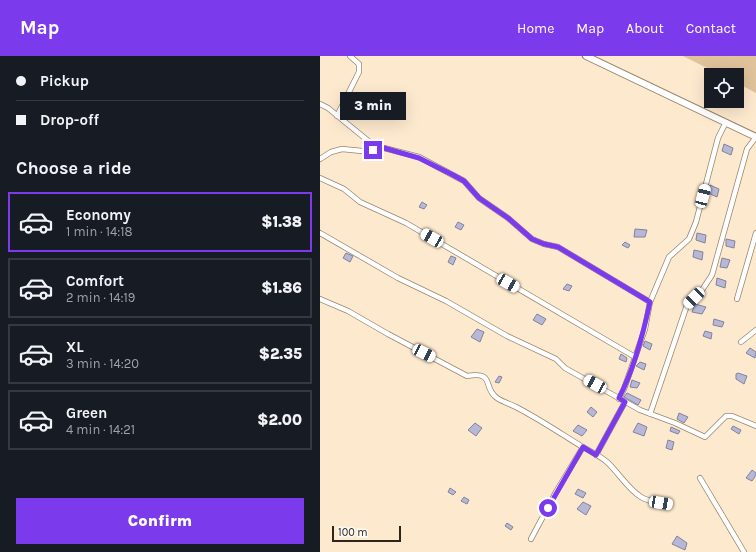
<!DOCTYPE html>
<meta charset="utf-8">
<style>
body{margin:0;font-family:Karla,sans-serif;background:#242831;color:#f1f3f6;height:100vh;display:flex;flex-direction:column;font-size:15px;white-space:nowrap}
*{box-sizing:border-box;margin:0}
p{font-size:13px;color:#9ea1a6}
.icon{flex:none;width:22px;height:22px;fill:none;stroke:currentColor;stroke-width:2;stroke-linecap:round;stroke-linejoin:round}
.map{position:relative;flex:1;overflow:hidden}
.panel{display:flex;flex-direction:column;background:#171b24;width:320px}
.panel>*{flex:none}
.banner{display:grid;align-content:center;height:88px;padding:0 16px;background:#171b24}
.controls{position:absolute;left:384px;top:12px;display:grid;gap:8px}
.controls a{display:grid;place-items:center;width:40px;height:40px;border-radius:0px;background:#171b24;box-shadow:0 4px 16px #0002;font-size:20px}
.scale{position:absolute;left:12px;bottom:10px;width:69px;box-sizing:border-box;padding-left:4px;border:2px solid #2c251b;border-top:0;font-size:11px;line-height:14px;white-space:nowrap;color:#2c251b;-webkit-text-stroke:3px #fdf9f4;paint-order:stroke}
.end{position:absolute;width:18px;height:18px;margin:-9px;border:5px solid #7c3aed;background:#fff;box-shadow:0 0 0 2px #fff}
.from{border-radius:50%}
.bubble{position:absolute;height:28px;border-radius:0px;background:#171b24;box-shadow:0 4px 16px #0002;font-size:13px;font-weight:800;line-height:28px;text-align:center}
.car{position:absolute;width:12px;height:24px;margin:-12px -6px;border-radius:5px;box-shadow:0 0 3px 1px #0007;background:linear-gradient(#fff 24%,#345 0 40%,#fff 0 76%,#345 0 86%,#fff 0)}
.banner b{display:flex;align-items:center;gap:14px;height:38px;font-size:15px}
.banner b+b{border-top:1px solid #363941}
.banner i{width:10px;height:10px;background:#f1f3f6}
ul{padding:0;list-style:none}
li{display:flex;align-items:center;gap:12px;height:60px;margin:0 8px 6px;padding:0 8px;border:2px solid #363941;border-radius:0px}
li div{flex:1}
li b{display:block;font-size:15px}
li em{font-style:normal;font-weight:800}
li.current{border-color:#7c3aed}
li>.icon{width:36px;height:36px;stroke-width:1.5}
h2{padding:0 16px;font-size:18px;line-height:48px}
.primary-button{display:flex;gap:8px;margin-top:auto;padding:8px 16px}
.primary-button a{flex:1;height:46px;border-radius:0px;background:#7c3aed;color:#fff;font-size:16px;font-weight:800;line-height:46px;text-align:center}
header{display:flex;align-items:center;gap:24px;box-sizing:border-box;height:56px;padding:0 20px;background:#7c3aed;color:#fff}
header strong{font-size:19px}
nav{display:flex;gap:22px;margin-inline-start:auto;font-size:14px}
main{display:flex;flex:1;min-height:0}
.map>svg:first-child{display:block}
.green{fill:#e0c39b}
.building{fill:#b7b8d6;stroke:#81829e}
.lines{fill:none;stroke-linecap:round;stroke-linejoin:round}
.minor-casing{stroke:#98866d;stroke-width:6}
.tertiary-casing{stroke:#98866d;stroke-width:8}
.minor{stroke:#fff;stroke-width:4.5}
.tertiary{stroke:#fff;stroke-width:6}
.route{stroke:#7c3aed;stroke-width:5}
</style>
<header>
<strong>Map</strong>
<nav><a>Home</a><a>Map</a><a>About</a><a>Contact</a></nav>
</header>
<main>
<section class="panel">
<div class="banner">
<b><i class="from"></i>Pickup</b>
<b><i></i>Drop-off</b>
</div>
<h2>Choose a ride</h2>
<ul>
<li class="current"><svg class="icon" aria-label="car" viewBox="0 0 24 24"><path d="M5 17H2v-5l4-1 3-4h7l3 4 3 1v5h-3M9 17h6M6 11h13"/><circle cx="7" cy="17" r="2"/><circle cx="17" cy="17" r="2"/></svg><div><b>Economy</b><p>1 min · 14:18</p></div><em>$1.38</em></li>
<li><svg class="icon" aria-label="car" viewBox="0 0 24 24"><path d="M5 17H2v-5l4-1 3-4h7l3 4 3 1v5h-3M9 17h6M6 11h13"/><circle cx="7" cy="17" r="2"/><circle cx="17" cy="17" r="2"/></svg><div><b>Comfort</b><p>2 min · 14:19</p></div><em>$1.86</em></li>
<li><svg class="icon" aria-label="car" viewBox="0 0 24 24"><path d="M5 17H2v-5l4-1 3-4h7l3 4 3 1v5h-3M9 17h6M6 11h13"/><circle cx="7" cy="17" r="2"/><circle cx="17" cy="17" r="2"/></svg><div><b>XL</b><p>3 min · 14:20</p></div><em>$2.35</em></li>
<li><svg class="icon" aria-label="car" viewBox="0 0 24 24"><path d="M5 17H2v-5l4-1 3-4h7l3 4 3 1v5h-3M9 17h6M6 11h13"/><circle cx="7" cy="17" r="2"/><circle cx="17" cy="17" r="2"/></svg><div><b>Green</b><p>4 min · 14:21</p></div><em>$2.00</em></li>
</ul>
<div class="primary-button"><a>Confirm</a></div>
</section>
<div class="map">
<svg width="436" height="496" viewBox="0 0 436 496">
<rect width="100%" height="100%" fill="#fde9ce"/>
<path class="green" d="M363,0h73v37l-19,-10v-8h-16z"/>
<path class="building" d="M404,88l9,4 -2,7 -9,-4z
M390,129l9,4 -2,8 -9,-4z
M102,146l5,3 -3,4 -5,-2z
M138,166l6,3 -3,5 -6,-3z
M315,173l12,1 -2,7h-11z
M377,177l9,2 -1,8 -9,-3z
M406,183l9,2 -1,7 -8,-2z
M305,186l5,3 -2,3 -6,-3z
M374,194l9,2 -1,8 -9,-3z
M26,197l7,3 -3,6 -7,-4z
M131,200l5,2 -3,7 -5,-3z
M402,202l8,2 -3,8 -7,-1z
M397,222l9,3 -1,7 -9,-3z
M247,228l5,2 -3,5 -6,-2z
M375,248l11,3 -4,7 -10,-2z
M217,258l9,5 -4,6 -9,-5z
M394,263l10,3 -2,5 -9,-2z
M157,273l7,3 -4,10 -9,-5z
M385,275l7,2 -1,6 -8,-3z
M325,285l7,3 -2,6 -7,-4z
M430,292l6,4 -1,6 -9,-5z
M301,298l6,4 -1,4 -7,-3z
M320,306l6,2 -2,6 -8,-4z
M418,317l9,3 -3,8 -8,-5v-5z
M179,320l3,1 -3,6 -4,-1z
M312,324l8,3 -3,5 -7,-1z
M307,337l14,7 -3,5 -14,-8z
M271,351l6,5 -4,5 -6,-5z
M359,357l9,4 -4,6 -7,-4z
M155,367l7,5 -6,8 -8,-6z
M318,367l9,4 -3,9 -11,-4z
M258,369l9,5 -5,6 -9,-5z
M413,370l8,4 -2,4 -8,-5z
M351,371l9,4 -2,3 -8,-3z
M348,384l6,2 -2,8 -6,-2z
M432,414l4,3v2l-4,6 -6,-3z
M130,432l6,4 -3,3 -5,-3z
M258,433l8,4 -3,5 -8,-4z
M144,441l5,3 -2,4 -6,-3z
M263,446l8,4 -5,9 -9,-6z
M187,467l6,4 -2,3 -6,-4z
M357,480l10,7 -2,7 -13,-6z"/>
<g class="lines">
<defs>
<path id="minor" d="M0,48l8,4 44,36 10,3
M17,60l22,-44v-8l-9,-8
M0,103l11,-7 11,-3 20,2 22,-3 35,9 45,24 15,17 29,20 24,21 12,5 14,3 92,55
M0,122l24,11 16,13 46,21 229,134
M0,177l78,45 48,23 61,35 49,23 9,9 75,42 35,13 30,14 21,-21h6l24,10
M0,243l28,12 40,23 79,42c29,-5 15,12 30,22 6,4 13,6 19,9 23,12 44,26 65,39 9,5 19,10 26,16 12,11 20,26 34,35 8,5 20,6 29,8
M417,243l19,-66
M421,286l15,-12
M299,343l5,-10 21,-60 5,-27 19,-45 20,-18 7,-17 22,-84 8,-16
M330,358l37,-109 15,-15 10,-15 35,-126 9,-12
M276,399l29,-53
M380,422l44,74
M211,483l25,-47 27,-45"/>
<path id="tertiary" d="M266,0l170,81"/>
</defs>
<use href="#minor" class="minor-casing"/>
<use href="#tertiary" class="tertiary-casing"/>
<use href="#minor" class="minor"/>
<use href="#tertiary" class="tertiary"/>
</g>
<g class="lines">
<path class="route" d="M53,94l11,-2 35,10 34,17 11,6 15,17 29,20 24,21 12,5 14,3 92,55c-7,33 -16,67 -31,96l6,4 -29,53 -13,-8 -35,61"/>
</g>
</svg>
<div class="controls">
<a><svg class="icon" aria-label="locate" viewBox="0 0 24 24"><circle cx="12" cy="12" r="6"/><path d="M12 2v4M12 18v4M2 12h4M18 12h4"/></svg></a>
</div>
<div class="scale">100 m</div>
<i class="end from" style="left:228px;top:452px"></i>
<i class="end" style="left:53px;top:94px"></i>
<div class="bubble" style="left:20px;top:36px;width:66px">3 min</div>
<i class="car" style="left:383px;top:140px;rotate:15deg"></i>
<i class="car" style="left:112px;top:182px;rotate:300deg"></i>
<i class="car" style="left:188px;top:227px;rotate:120deg"></i>
<i class="car" style="left:374px;top:242px;rotate:225deg"></i>
<i class="car" style="left:104px;top:297px;rotate:117deg"></i>
<i class="car" style="left:275px;top:328px;rotate:299deg"></i>
<i class="car" style="left:341px;top:447px;rotate:100deg"></i>
</div>
</main>
